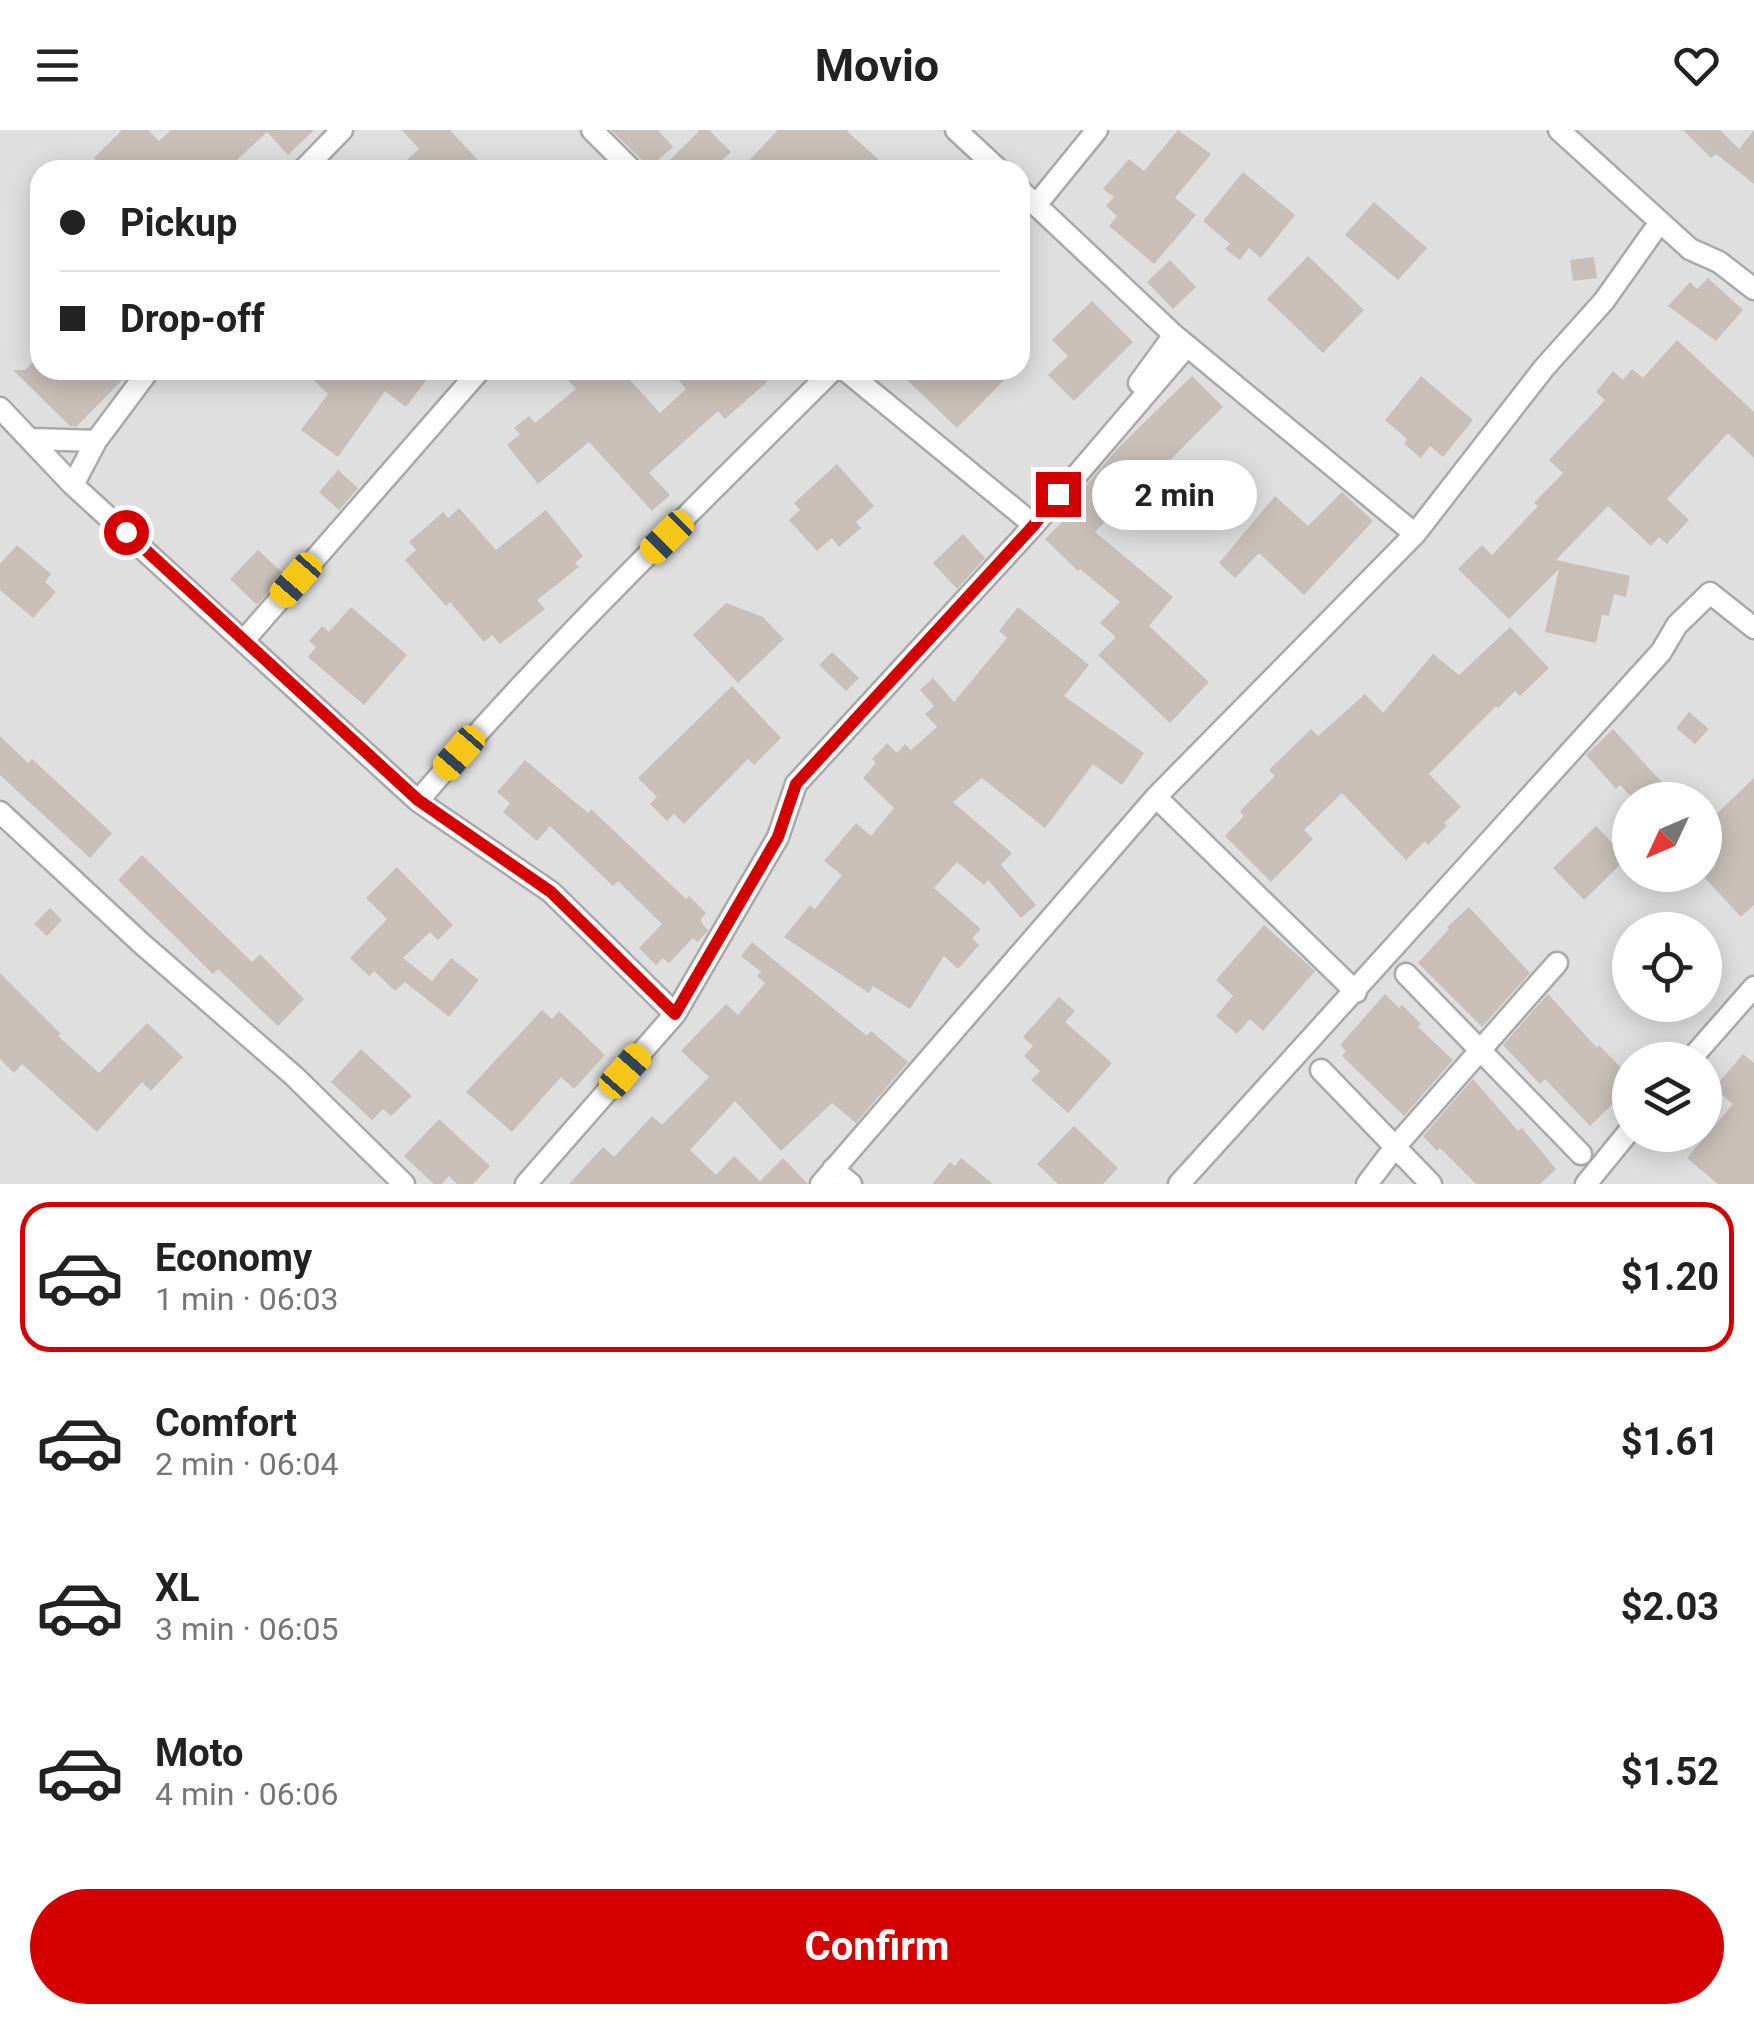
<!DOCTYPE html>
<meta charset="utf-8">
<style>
body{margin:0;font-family:Roboto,sans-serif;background:#f6f6f6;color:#222;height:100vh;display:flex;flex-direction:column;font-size:38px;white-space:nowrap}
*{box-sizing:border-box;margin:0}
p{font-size:32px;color:#767676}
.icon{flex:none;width:55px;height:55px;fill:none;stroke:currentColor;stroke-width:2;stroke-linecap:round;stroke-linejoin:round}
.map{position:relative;height:1054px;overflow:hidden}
.sheet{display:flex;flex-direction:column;background:#fff;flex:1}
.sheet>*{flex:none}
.top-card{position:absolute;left:30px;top:30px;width:1000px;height:220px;border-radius:30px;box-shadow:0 5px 25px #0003;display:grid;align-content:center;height:220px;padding:0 30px;background:#fff}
.needle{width:65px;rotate:226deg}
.tools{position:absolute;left:1612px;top:652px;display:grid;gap:20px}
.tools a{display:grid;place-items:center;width:110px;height:110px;border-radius:50%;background:#fff;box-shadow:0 5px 25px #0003;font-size:50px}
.end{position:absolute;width:45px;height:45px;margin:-22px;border:12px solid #d40000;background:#fff;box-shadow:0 0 0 5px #fff}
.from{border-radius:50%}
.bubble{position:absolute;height:70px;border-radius:35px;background:#fff;box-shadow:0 5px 25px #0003;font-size:32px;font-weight:700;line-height:70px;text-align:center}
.car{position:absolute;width:30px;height:60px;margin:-30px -15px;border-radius:12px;box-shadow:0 0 8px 2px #0007;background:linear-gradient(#f5c518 24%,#345 0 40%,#f5c518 0 76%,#345 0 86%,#f5c518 0)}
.top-card b{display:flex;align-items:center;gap:35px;height:95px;font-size:38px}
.top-card b+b{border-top:2px solid #e0e0e0}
.top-card i{width:25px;height:25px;background:#222}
ul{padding:18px 0 0;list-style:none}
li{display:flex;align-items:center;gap:30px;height:150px;margin:0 20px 15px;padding:0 10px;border:5px solid transparent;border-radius:30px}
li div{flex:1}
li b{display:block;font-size:38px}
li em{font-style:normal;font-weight:700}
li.current{border-color:#d40000}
li>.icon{width:90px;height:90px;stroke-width:1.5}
.button{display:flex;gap:20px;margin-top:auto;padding:20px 30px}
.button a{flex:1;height:115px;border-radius:60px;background:#d40000;color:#fff;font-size:40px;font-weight:700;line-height:115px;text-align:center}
header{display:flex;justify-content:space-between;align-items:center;height:130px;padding:0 30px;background:#fff;font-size:45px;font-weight:700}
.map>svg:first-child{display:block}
.residential{fill:#e0dfdf;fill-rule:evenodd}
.building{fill:#c7bfb8}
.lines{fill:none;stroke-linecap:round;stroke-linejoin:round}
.street-casing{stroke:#a9a9a9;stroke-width:25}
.street{stroke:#fff;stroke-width:20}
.route{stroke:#d40000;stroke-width:12}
</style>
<header><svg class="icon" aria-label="menu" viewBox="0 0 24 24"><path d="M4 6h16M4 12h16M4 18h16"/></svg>Movio<svg class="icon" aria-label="heart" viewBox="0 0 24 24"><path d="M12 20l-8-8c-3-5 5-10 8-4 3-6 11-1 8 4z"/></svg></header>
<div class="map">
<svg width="1754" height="1054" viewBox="0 0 1754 1054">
<rect width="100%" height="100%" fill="#f2efe9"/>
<path class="residential" d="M0,0h1754v1054h-1754zM40,40h980v200h-980zM1630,670h75v75h-75zM1630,800h75v75h-75zM1630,930h75v75h-75z"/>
<path class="building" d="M122,0h26l11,11 12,-11h143l-26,25 -21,-23 -41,38h-121l-11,-12z
M402,0h48l37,40h-91l23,-21z
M611,0h47l15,17 -27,23 -4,-10z
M700,0h9l22,22 -19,18h-35l-8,-9z
M778,0h68l44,40h-150z
M1178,0l33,24 -36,44 21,17 -42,49 -45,-38 8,-10 -11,-10 8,-9 -11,-8 26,-30 15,12z
M1683,0h37l19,19 15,-19v54l-38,-30 -5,4z
M1243,42l52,43 -34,43 -12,-10 -9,12 -15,-11 5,-5 -27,-23z
M1374,72l53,46 -29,32 -53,-45z
M1308,126l56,54 -41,43 -56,-54z
M1594,127l3,21 -24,3 -3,-21z
M1170,130l26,27 -23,22 -26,-27z
M1708,148l35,32 -27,31 -48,-35 22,-24 7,7z
M1092,171l41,41 -59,59 -26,-26 20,-19 -16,-16z
M1677,210l77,72v46l-26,-25 -61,66 22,21 -22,24 -8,-7 -8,9 -43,-40 -52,54 74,16 -4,21 -12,-3 -5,22 -7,-1 -6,28 -51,-11 14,-63 -50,50 -51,-50 24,-24 10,10 46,-49 -4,-3 29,-30 -14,-13 56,-60 -9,-8 17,-21 10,9 9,-11 11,9z
M40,225v15h92l-56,57 -6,-1 -57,-56h12z
M303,240h131l-28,37 -21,-16 -47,66 -37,-27 27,-36z
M580,240h41l39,43 26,-24 -16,-19h86l11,12 -42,37 -7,-8 -69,62 21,22 -18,16 -63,-69 -51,42 -31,-39 13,-11 -6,-6 15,-12 6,7 41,-34 -8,-9z
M915,240h99l-57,58 -51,-49z
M1192,246l31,31 -75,75 14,18 -16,13 -15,-19 -36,38 78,65 -24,29 60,56 -39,41 -72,-68 18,-18 -16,-14 20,-21 -40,-33 -2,2 -33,-32 41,-41 -6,-5 37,-44z
M1421,246l52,44 -30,37 -13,-11 -9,12 -17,-14 3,-5 -22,-19z
M837,334l37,42 -18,16 5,6 -22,19 -7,-9 -15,13 -28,-31 11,-10 -6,-7z
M338,340l20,18 -19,22 -20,-18z
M1342,362l31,29 -69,74 -45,-42 -24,25 -16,-15 56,-67 33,30z
M459,378l37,42 50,-40 37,46 -8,7 4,4 -42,33 8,9 -45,35 -8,-9 -8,7 -34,-40 -4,4 -41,-46 11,-10 -7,-8 34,-30 5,6z
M963,404l22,24 -28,31 -24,-26z
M17,415l34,29 -6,8 11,10 -23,26 -33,-28v-26z
M258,420l26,24 -27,31 -27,-26z
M726,473l37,14 21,22 -46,44 -45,-48z
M351,477l56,48 -43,50 -56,-48 8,-10 -7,-6 13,-15 7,6z
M1018,477l71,58 -25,31 80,57 -22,32 -29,-21 -48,64 -63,-50 -29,24 59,51 -11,12 35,40 -15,13 -33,-38 -4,5 -27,-23 -23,26 47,41 -9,9 7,7 -21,24 -14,-13 -34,53 -37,-23 -4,7 -85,-56 26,-32 5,4 27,-34 -18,-14 32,-38 15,13 23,-28 -31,-30 13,-15 -4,-4 15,-16 10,10 8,-9 6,6 26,-23 -12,-13 9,-8 -14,-16 13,-12 21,24 53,-64 -8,-7z
M1510,497l39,41 -29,28 -5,-5 -17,17 -2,-2 -67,68 32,33 -17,16 3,3 -19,19 -3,-4 -19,19 -64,-67 -38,37 9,9 -42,43 -46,-46 19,-20 -4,-5 35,-35 -6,-6 42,-41 7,7 47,-42 18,19 50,-59 26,21z
M832,522l27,26 -13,13 -27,-26z
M732,556l49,52 -27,27 -6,-6 -64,65 -10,-10 -7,7 -17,-17 7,-7 -19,-19z
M1689,582l20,17 -14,15 -19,-16z
M1613,599l43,47 24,24h-45l-15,-15 -4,4 -30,-34z
M0,606l28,27 4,-4 80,74 -22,25 -90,-83z
M525,630l63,53 3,-4 95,90 3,-3 17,17 -6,7 8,11 -11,11 -4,-4 -24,25 -6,-5 -7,7 -17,-17 23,-24 -44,-43 -5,5 -63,-60 -13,15 -34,-29 7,-9 -13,-11z
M1754,648v127l-13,12 -36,-39v-53z
M1596,696l31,32 -43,42 -31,-32z
M142,725l110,107 8,-8 44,45 -26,27 -60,-57 -5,5 -95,-94z
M397,737l56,58 -15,15 -8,-8 -27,26 29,23 19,-23 28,22 -30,37 -44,-35 -10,9 -21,-20 -5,5 -19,-18 37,-39 -21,-21z
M1469,777l61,66 -48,54 -64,-64 31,-34 -2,-2z
M50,778l12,12 -15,16 -13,-12z
M1264,795l51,46 -52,60 -13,-12 -13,15 -21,-18 17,-20 -17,-16z
M752,812l115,94 4,-5 37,31 -52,61 -24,-20 -51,48 -46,-50 -45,49 26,25 18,-19 26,25 23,-23 25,26h-239l34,-37 11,10 38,-41 10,9 47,-48 -28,-26 45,-47 12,11 27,-32 -8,-7 4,-4 -20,-16z
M0,843l61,61 -3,2 41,37 48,-50 36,34 -32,34 -9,-9 -45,50 -75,-68 -8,9 -14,-14z
M1385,864l14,14 3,-3 19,19 -3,3 35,33 -49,56 -62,-60 4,-5 -6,-6z
M1548,864l49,54 2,-3 31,32v10l-40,39 -45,-47 -5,5 -37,-39z
M1059,867l16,14 -10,11 47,41 -44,50 -37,-33 9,-9 -16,-15 9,-10 -10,-9z
M542,880l10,9 7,-8 46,44 -31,34 -13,-12 -49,55 -46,-40z
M361,919l51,47 -21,20 -8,-7 -11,11 -41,-38z
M1743,924l11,9v121h-36l-31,-26 46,-54 -19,-16z
M1473,949l45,52 4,-3 34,41 -16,15h-64l-36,-36 -3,3 -14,-15z
M439,989l51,47 -17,18h-16l-8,-8 -7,8h-8l-30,-28z
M1074,996l44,42 -15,16h-45l-21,-20z
M961,1028l32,26h-61l18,-22 5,4z"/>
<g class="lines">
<defs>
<path id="street" d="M592,0l40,40
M956,0l43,40
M1559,0l131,119 29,13 35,27
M303,40l39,-40
M1020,60l154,145 241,199
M1036,75l61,-75
M845,240l189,155 8,-10
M1139,253l35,-48
M0,278l73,77 345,316 133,91 124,122
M33,309l63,2
M73,355l23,-44 53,-71
M245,509l235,-269
M1156,667l200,195
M418,671c130,-152 274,-290 415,-431
M0,682l141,131 153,133 110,108
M1406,844l175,180
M1690,930l64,-73
M1321,940l110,114
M833,1039l18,15
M526,1054l149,-170 103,-177 18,-53 238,-259 153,-179
M821,1054l335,-387 259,-263 129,-166 60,-67 56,-79
M1179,1054l482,-532 16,-27 33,-32 44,35
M1367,1054l28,-37 162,-184
M1586,1054l44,-54"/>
</defs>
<use href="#street" class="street-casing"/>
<use href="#street" class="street"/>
</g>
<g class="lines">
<path class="route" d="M126,402l292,268 133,92 124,122 103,-177 18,-53 238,-259 24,-31"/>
</g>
</svg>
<div class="tools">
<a><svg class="needle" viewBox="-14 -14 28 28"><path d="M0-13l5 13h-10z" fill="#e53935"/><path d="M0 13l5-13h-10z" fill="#767676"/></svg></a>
<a><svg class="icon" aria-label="locate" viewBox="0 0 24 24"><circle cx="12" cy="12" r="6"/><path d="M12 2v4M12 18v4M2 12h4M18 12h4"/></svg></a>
<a><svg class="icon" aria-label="layers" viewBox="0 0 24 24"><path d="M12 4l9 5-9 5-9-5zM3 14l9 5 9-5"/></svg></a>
</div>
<i class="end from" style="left:126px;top:402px"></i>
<i class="end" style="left:1058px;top:364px"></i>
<div class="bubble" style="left:1092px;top:330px;width:165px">2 min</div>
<i class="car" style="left:667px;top:407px;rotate:225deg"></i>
<i class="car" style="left:296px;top:450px;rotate:221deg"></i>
<i class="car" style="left:459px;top:623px;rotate:221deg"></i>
<i class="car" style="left:625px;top:941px;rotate:41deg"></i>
<div class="top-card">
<b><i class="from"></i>Pickup</b>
<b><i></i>Drop-off</b>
</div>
</div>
<section class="sheet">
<ul>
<li class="current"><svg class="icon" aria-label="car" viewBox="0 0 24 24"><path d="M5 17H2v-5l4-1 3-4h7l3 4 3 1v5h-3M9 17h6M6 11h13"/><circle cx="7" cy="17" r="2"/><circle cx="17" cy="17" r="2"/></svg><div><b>Economy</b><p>1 min · 06:03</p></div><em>$1.20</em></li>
<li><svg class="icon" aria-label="car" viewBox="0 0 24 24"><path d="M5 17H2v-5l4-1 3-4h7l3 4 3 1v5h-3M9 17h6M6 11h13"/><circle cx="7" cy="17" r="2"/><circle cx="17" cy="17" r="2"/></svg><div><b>Comfort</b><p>2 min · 06:04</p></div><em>$1.61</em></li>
<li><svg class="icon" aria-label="car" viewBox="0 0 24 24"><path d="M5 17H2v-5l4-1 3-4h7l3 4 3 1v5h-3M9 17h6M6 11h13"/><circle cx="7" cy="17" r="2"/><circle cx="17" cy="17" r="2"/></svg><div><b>XL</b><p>3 min · 06:05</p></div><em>$2.03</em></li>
<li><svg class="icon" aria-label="car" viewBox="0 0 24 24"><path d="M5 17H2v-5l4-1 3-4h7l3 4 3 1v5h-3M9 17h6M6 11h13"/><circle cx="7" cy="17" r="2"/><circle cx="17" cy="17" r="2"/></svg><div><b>Moto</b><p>4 min · 06:06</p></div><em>$1.52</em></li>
</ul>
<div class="button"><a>Confirm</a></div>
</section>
